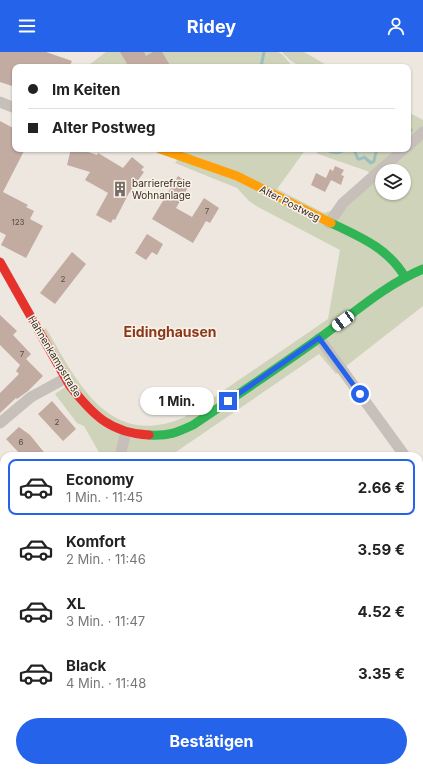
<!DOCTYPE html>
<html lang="de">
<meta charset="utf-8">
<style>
body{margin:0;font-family:Inter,sans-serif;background:#f2f2f2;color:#222;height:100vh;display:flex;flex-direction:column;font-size:15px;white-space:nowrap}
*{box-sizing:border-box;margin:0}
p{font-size:13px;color:#767676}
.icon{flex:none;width:22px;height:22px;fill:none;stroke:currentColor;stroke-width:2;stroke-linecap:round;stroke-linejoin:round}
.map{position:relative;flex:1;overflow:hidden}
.details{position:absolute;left:0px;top:400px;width:423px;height:320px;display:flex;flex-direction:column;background:#fff;border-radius:12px 12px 0 0;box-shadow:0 1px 3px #0004}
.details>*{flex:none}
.guide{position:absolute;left:12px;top:12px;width:399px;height:88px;border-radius:8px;box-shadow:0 1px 3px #0004;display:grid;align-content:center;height:88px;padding:0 16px;background:#fff}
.fabs{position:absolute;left:375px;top:112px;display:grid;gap:8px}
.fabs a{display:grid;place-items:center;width:36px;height:36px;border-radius:50%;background:#fff;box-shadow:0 1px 3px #0004;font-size:20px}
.end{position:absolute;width:18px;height:18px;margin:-9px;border:5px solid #2563eb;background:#fff;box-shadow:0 0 0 2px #fff}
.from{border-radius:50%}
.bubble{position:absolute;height:28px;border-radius:14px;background:#fff;box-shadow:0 1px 3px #0004;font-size:13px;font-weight:700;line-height:28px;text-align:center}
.car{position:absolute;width:12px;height:24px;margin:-12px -6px;border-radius:5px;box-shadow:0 0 3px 1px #0007;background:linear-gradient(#fff 24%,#345 0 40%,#fff 0 76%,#345 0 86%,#fff 0)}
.guide b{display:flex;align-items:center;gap:14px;height:38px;font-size:15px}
.guide b+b{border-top:1px solid #e0e0e0}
.guide i{width:10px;height:10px;background:#222}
ul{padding:7px 0 0;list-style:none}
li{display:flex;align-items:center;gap:12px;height:56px;margin:0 8px 6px;padding:0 8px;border:2px solid transparent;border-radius:8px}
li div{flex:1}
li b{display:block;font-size:15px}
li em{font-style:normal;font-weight:700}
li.selected{border-color:#2563eb}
li>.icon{width:36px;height:36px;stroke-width:1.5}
.action{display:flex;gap:8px;margin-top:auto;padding:8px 16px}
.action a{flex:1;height:46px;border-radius:24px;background:#2563eb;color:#fff;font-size:16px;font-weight:700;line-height:46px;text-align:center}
header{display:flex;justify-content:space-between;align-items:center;height:52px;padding:0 16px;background:#2563eb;color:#fff;font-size:18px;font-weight:700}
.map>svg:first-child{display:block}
.green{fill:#ced3ba;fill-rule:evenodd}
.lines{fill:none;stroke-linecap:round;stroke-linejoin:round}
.stream{stroke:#9bbfbf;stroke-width:3}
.building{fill:#c2aba1}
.street{stroke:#c7bfb9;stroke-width:11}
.fast{stroke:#30b455;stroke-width:9}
.slow{stroke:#ff9f0a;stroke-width:9}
.jam{stroke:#e5322d;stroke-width:9}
.route{stroke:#2563eb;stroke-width:5}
.labels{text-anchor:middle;stroke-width:3;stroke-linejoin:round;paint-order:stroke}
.number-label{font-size:8px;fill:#5a4c46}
.poi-label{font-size:10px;fill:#372c27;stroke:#faf2e7;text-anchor:start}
.street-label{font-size:10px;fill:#372c27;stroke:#faf2e7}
.district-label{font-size:14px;font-weight:bold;fill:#8a381c;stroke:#faf2e7}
</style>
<header><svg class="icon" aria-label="menu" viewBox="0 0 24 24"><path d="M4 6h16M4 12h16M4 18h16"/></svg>Ridey<svg class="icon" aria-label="person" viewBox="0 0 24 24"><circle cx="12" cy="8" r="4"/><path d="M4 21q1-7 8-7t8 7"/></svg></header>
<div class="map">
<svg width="423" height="720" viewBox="0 0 423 720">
<rect width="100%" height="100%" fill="#ede7e0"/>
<path class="green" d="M106,0h172l5,3 10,12h-201l-2,-3z
M282,0h22l26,15h-29l-10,-6z
M408,60l15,8v186l-87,68 -17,-20 -149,102h-69l-17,-30 -7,-3 -22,-29 10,-7 -25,-53 6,-6c32,55 63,122 139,89l143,-98 12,-69 -82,-43 -9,-6 -12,-13 -62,-25 4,-5 -34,-9h161l-29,40 47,24 10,-3 36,-37 -3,-2 -49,-17 -4,-5h94zM382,119h22v22h-22z
M419,715l4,5h-57l4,-4h49z"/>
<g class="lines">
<path class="stream" d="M261,15l3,-15
M408,75l3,3
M325,97c7,4 14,6 20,0
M352,97l3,3 3,7h2l4,-2 7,6 3,-2 2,-9 3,-3"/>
</g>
<path class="building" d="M0,0h46l26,9 -3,6h-33l-9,-3 -1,3h-11v20l-15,-5z
M120,0h24l2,4 7,-4h9l9,15h-42z
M0,69l15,8v20h10l-22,43 25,13 -2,2 8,4 -4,8 13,7 -17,32 -25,-13 5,-10 -6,-3z
M71,97h8l18,6 1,-2 25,15 9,-11 12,10 -3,3 3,2 -15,21 -14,27 -2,-1 -2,4 -15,-8 12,-22 -23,-13 5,-8 -23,-7z
M335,114l9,4 -3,5 3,1 -3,9 -14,-7 4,2 -6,12 -14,-7 5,-12 10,5 4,-9 3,2z
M178,124l12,8 -14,24 16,9 12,-19 15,10 -9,15 -4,-2 -13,22 -41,-24z
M147,182l16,10 -6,11 -5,-3 -6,8 -11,-7z
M72,200l14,12 -31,40 -15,-11z
M0,263l17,16 -4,4 18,19 -5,5 17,17 -15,15 -11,8 -1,-1 -16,15v-20l19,-19 -3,-3 4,-6 -20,-20z
M52,349l24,28 -13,12 -25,-27z
M19,375l11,8 17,21h-25l-16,-17z"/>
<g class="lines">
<path class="street" d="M0,50l15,6
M408,94l15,-14
M329,171l14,-20 61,-54
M319,286l86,118
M0,371l31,-26 35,-19
M120,404l6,-24
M419,423l4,5
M419,490l4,-4
M0,550l4,-4
M286,716l2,4
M136,720l3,-4"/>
<path class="fast" d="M331,171c29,14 57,25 74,54
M149,383c20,1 27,-2 44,-10 43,-29 86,-58 128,-88 33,-24 64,-52 102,-68"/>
<path class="slow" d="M160,97l77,27 94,47"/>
<path class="jam" d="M0,210l70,124c23,29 40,47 79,49"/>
</g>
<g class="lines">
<path class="route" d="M228,349l91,-63 41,56"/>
</g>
<defs>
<symbol id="building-bare" viewBox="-9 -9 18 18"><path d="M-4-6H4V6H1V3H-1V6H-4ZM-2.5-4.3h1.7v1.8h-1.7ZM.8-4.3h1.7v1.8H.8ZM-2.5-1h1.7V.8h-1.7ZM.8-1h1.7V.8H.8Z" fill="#776d68" stroke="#faf2e7" stroke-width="2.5" paint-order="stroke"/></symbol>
</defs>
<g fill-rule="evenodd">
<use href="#building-bare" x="109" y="126" width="22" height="22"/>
</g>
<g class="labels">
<g class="number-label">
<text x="207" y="162">7</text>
<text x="18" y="173">123</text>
<text x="63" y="230">2</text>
<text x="22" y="305">7</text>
<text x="57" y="373">2</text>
<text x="21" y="393">6</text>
</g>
<g class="poi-label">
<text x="132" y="135">barrierefreie<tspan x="132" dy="12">Wohnanlage</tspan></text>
</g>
<g class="street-label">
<text transform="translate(290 151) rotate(27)" y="4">Alter Postweg</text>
<text transform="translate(55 304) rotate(59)" y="4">Hahnenkampstraße</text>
</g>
<g class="district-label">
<text x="170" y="285">Eidinghausen</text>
</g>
</g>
</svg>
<div class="fabs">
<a><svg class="icon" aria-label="layers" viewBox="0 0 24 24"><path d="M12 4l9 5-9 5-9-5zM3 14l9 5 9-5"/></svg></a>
</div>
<i class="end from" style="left:360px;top:342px"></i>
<i class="end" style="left:228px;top:349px"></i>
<div class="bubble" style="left:140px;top:335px;width:74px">1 Min.</div>
<i class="car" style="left:343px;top:269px;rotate:234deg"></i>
<div class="guide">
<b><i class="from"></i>Im Keiten</b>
<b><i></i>Alter Postweg</b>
</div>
<section class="details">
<ul>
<li class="selected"><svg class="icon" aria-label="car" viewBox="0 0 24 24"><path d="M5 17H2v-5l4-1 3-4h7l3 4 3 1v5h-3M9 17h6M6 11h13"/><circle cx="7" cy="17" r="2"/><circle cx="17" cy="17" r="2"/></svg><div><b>Economy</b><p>1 Min. · 11:45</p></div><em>2.66 €</em></li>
<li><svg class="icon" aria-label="car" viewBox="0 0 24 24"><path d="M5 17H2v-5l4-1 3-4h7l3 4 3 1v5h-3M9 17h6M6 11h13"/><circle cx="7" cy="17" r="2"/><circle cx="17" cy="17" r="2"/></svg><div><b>Komfort</b><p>2 Min. · 11:46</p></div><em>3.59 €</em></li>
<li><svg class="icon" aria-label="car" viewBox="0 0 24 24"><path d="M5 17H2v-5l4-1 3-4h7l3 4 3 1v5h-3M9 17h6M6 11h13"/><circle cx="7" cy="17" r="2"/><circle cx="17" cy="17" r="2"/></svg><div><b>XL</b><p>3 Min. · 11:47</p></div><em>4.52 €</em></li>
<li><svg class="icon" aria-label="car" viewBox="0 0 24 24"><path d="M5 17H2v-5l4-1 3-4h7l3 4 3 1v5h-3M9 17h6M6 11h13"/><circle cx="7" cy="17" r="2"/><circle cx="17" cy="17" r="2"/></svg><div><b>Black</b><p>4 Min. · 11:48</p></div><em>3.35 €</em></li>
</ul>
<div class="action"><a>Bestätigen</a></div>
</section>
</div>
